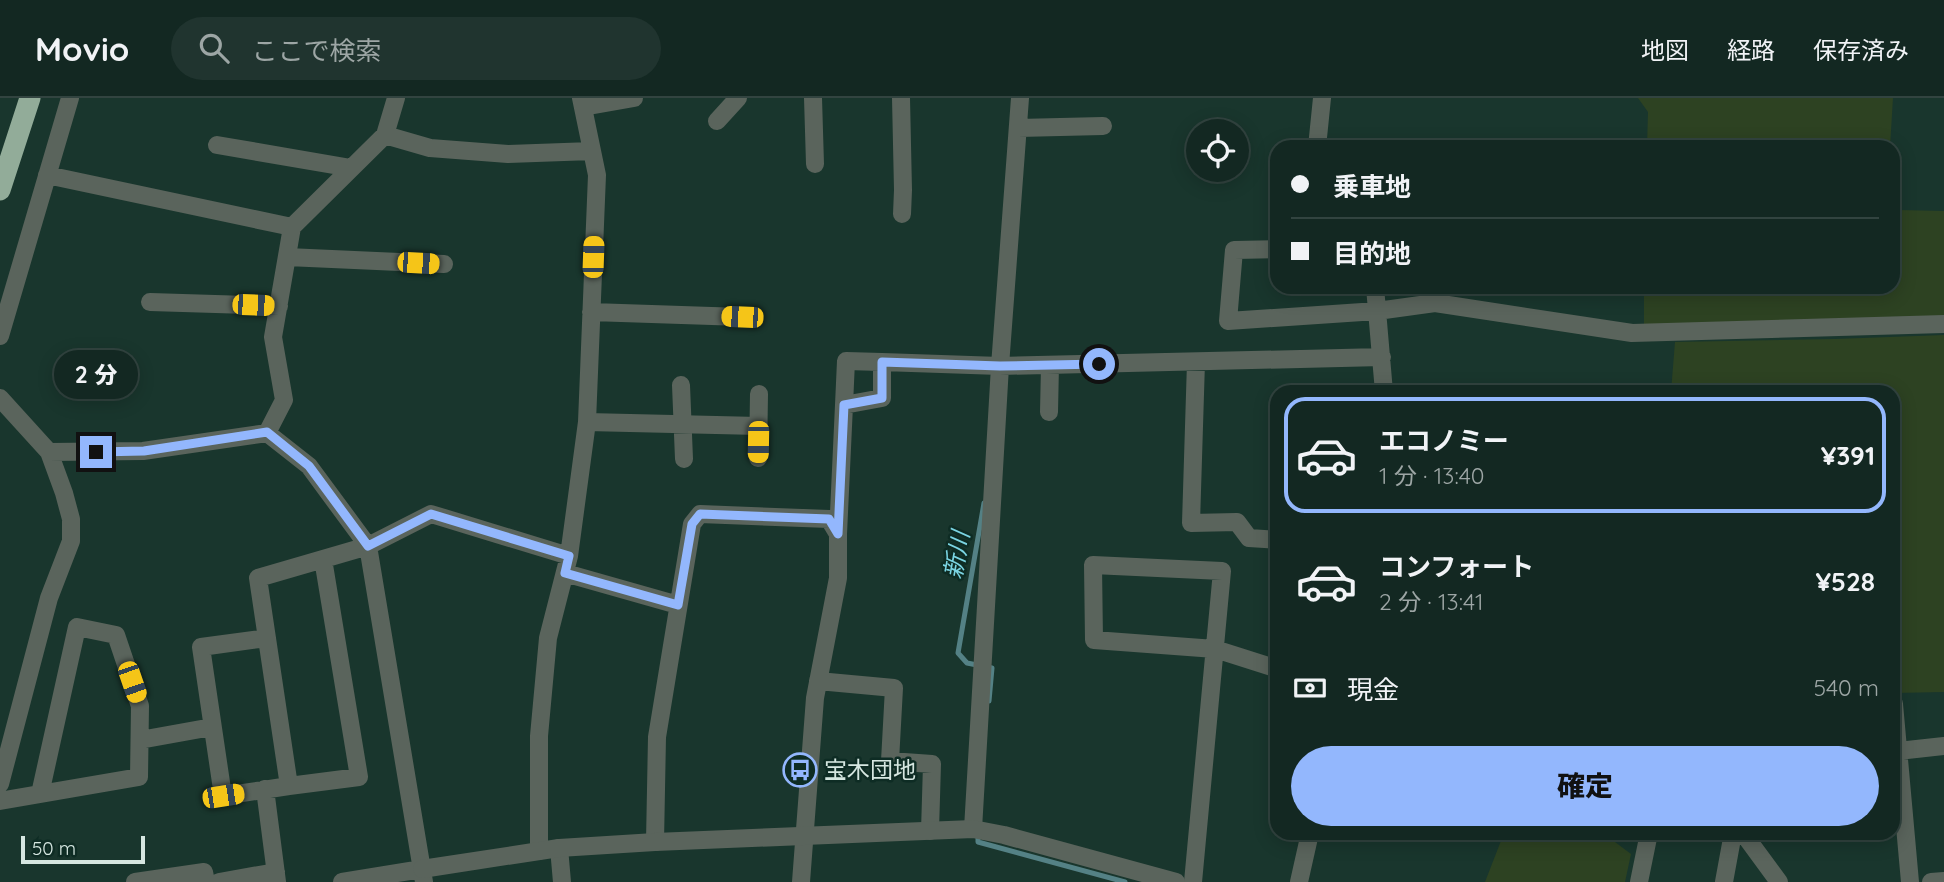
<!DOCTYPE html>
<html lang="ja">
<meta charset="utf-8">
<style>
body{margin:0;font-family:Quicksand,"Noto Sans JP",sans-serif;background:#20342f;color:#f1f3f6;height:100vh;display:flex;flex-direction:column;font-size:26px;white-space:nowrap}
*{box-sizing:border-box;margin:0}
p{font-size:23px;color:#9da6a5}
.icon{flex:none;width:38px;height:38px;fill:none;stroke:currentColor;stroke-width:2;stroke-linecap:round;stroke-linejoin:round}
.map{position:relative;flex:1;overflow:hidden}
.sheet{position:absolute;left:1270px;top:287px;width:630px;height:455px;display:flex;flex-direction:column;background:#132822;border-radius:21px;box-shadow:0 4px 18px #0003,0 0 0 2px #324440}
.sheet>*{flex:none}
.top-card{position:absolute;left:1270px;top:42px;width:630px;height:154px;border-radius:21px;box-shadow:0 4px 18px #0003,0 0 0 2px #324440;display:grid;align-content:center;height:154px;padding:0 21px;background:#132822}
.tools{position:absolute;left:1186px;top:21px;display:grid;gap:14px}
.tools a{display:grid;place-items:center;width:63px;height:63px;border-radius:50%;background:#132822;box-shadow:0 4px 18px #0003,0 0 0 2px #324440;font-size:35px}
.scale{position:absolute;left:21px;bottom:18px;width:124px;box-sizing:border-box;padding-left:7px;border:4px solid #d6e7e1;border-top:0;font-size:19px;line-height:24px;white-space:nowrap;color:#d6e7e1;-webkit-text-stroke:5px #0e2c24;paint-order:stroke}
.end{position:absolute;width:32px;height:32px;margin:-16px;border:9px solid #93b7fd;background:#111;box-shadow:0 0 0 4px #111}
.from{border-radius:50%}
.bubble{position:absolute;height:49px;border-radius:24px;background:#132822;box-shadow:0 4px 18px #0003,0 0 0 2px #324440;font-size:23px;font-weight:800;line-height:49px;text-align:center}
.car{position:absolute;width:21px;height:42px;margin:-21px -10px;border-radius:9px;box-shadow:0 0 5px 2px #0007;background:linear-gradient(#f5c518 24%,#345 0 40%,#f5c518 0 76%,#345 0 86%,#f5c518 0)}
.top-card b{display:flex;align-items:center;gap:24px;height:66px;font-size:26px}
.top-card b+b{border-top:2px solid #324440}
.top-card i{width:18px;height:18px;background:#f1f3f6}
ul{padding:12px 0 0;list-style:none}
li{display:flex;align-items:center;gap:21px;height:116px;margin:0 14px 10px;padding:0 7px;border:4px solid transparent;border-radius:21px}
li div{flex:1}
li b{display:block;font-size:26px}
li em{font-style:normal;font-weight:800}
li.current{border-color:#93b7fd}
li>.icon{width:63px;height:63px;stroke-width:1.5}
.pay{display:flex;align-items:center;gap:18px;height:77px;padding:0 21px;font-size:26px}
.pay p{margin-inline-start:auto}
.action{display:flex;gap:14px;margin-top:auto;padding:14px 21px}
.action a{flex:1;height:80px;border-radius:42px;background:#93b7fd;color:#111;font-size:28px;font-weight:800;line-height:80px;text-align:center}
header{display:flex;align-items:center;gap:42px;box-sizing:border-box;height:98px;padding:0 35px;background:#132822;border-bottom:2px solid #324440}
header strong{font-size:33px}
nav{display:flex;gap:38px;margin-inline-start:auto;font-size:24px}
.search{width:490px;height:63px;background:#20342f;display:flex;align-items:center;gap:18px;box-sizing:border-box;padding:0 24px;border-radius:38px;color:#9da6a5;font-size:26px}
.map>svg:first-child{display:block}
.green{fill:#2d4222}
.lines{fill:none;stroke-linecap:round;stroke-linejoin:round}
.stream{stroke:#548185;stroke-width:5}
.minor{stroke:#5a645c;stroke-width:18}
.tertiary{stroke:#5a645c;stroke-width:18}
.motorway{stroke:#92ac99;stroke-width:21}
.route{stroke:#93b7fd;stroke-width:9}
.labels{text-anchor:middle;stroke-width:5;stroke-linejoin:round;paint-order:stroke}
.poi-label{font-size:23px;fill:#d6e7e1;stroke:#0e2c24;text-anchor:start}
.water-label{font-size:24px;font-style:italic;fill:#7bd5e3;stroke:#0e2c24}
</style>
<header>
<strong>Movio</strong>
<div class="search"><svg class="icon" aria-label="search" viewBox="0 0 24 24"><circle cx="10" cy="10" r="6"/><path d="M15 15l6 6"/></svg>ここで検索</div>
<nav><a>地図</a><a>経路</a><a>保存済み</a></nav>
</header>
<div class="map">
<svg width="1944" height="784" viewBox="0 0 1944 784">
<rect width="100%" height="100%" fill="#19362d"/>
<path class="green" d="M1638,0h255l-3,49h-243l1,-35z
M1894,106l5,6 45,1v110l-300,8v-42h250z
M1944,237v357l-50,1v-301h-223l4,-50 160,-3z
M1504,735h99l28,21 -6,28h-140z"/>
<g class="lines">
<path class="stream" d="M984,405l-26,150 9,10 25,5 -3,33
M978,735v9l147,40"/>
<path class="minor" d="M396,0l-11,37 -93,92 -19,110 11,63 -17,33 42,33 59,80 56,336
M813,0l2,66
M901,0l2,92 -1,24
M583,9l51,-9
M717,23l21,-23
M1018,30l85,-2
M385,37l45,13 78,6 84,-3
M217,47l134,23
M1317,49l5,-49
M47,77l245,52
M1278,151l-44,1 -6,71 149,-10 58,-8 197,30 312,-9
M287,159l157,7
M1375,189l9,105
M150,204l129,4
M591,214l151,5
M0,238l70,-238
M1196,264l-5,161 46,-1 12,16 29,2
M681,287l3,74
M0,300l49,54 94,-1 124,-18
M844,307l2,-44 36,1
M1049,314l1,-47
M587,324l172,4
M758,360l1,-64
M838,436l6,-129 38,-7v-36l118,4 382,-9
M565,475l113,32
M267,540l-66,9 22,149 66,-10 -31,-208 110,-32 63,-32 138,42
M818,583l76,7 -4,73 42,3 -2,67
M1894,606l16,178
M140,642l72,-13
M1898,653l46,-5
M0,686l49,-186 22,-57v-22l-7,-26 -15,-41
M289,688l70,-9 -36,-218
M265,691l12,93
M0,703l139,-24 1,-71 -24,-71 -39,-8 -37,167
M973,731l27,-463 20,-268
M1743,735l36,49
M655,744l2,-105 35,-213 8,-10 129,5 9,15v44l-23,120 -14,184
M559,750l3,34
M539,753v-115l9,-98 21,-82 18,-134 10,-247 -16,-77
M135,784l69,-10 2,10
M219,784l57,-10
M342,784l80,-13
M1193,784l29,-311 -129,-6 1,75 121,9 63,20
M1299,784l11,-49
M1639,784l10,-49
M1724,784l9,-49
M1931,784l13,-1"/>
<path class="tertiary" d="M422,771l137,-21 96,-6 318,-13 31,6 172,47"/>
<path class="motorway" d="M0,92l30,-92"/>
</g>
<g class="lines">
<path class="route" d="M96,354l48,-1 123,-19 42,34 59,80 63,-32 138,42 -4,17 113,32 14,-81 8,-10 129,5 9,15 6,-129 38,-7v-36l118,4 99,-2"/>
</g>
<defs>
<symbol id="bus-ring" viewBox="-11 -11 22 22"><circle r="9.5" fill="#0e2c24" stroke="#93b7fd" stroke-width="1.5"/><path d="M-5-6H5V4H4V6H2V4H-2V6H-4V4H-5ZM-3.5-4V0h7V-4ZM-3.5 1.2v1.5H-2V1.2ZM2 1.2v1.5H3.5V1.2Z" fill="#93b7fd"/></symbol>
</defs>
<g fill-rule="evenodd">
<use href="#bus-ring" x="781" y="653" width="38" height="38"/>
</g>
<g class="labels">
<g class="poi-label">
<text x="824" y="680">宝木団地</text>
</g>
<g class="water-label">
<text transform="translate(957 457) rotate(-80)" y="8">新川</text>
</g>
</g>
</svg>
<div class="tools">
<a><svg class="icon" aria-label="locate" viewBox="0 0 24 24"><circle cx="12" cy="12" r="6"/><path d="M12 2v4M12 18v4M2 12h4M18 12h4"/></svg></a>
</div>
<div class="scale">50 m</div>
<i class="end from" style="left:1099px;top:266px"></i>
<i class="end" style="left:96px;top:354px"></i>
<div class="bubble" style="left:54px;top:252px;width:84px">2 分</div>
<i class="car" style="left:593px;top:159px;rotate:2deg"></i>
<i class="car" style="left:418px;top:165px;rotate:93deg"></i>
<i class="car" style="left:253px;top:207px;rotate:92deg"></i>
<i class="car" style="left:742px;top:219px;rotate:272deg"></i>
<i class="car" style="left:758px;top:344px;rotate:181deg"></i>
<i class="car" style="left:132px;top:584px;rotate:161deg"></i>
<i class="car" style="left:223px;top:698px;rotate:81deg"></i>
<div class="top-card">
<b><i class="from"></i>乗車地</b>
<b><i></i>目的地</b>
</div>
<section class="sheet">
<ul>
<li class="current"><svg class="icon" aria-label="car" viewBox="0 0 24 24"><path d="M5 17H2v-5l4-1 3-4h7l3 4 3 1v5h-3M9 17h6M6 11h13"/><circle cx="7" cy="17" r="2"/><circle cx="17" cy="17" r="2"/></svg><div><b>エコノミー</b><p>1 分 · 13:40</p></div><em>¥391</em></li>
<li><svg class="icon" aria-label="car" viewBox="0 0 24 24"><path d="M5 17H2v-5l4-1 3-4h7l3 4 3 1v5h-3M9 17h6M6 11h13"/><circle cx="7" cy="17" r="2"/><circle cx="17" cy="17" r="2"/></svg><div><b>コンフォート</b><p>2 分 · 13:41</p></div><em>¥528</em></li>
</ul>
<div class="pay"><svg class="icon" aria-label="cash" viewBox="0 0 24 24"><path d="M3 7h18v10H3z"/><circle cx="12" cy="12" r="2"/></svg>現金<p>540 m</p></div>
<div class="action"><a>確定</a></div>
</section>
</div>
